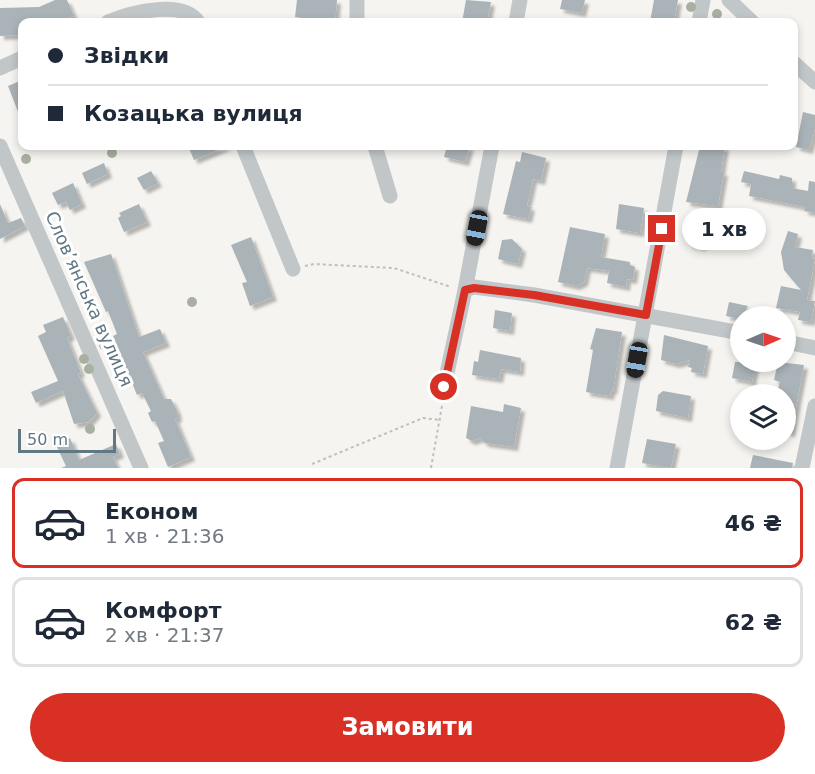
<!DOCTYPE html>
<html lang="uk">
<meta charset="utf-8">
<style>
body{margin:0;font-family:"DejaVu Sans",sans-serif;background:#f6f6f7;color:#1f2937;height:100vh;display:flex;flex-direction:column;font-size:22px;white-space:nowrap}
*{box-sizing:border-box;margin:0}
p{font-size:20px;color:#747a83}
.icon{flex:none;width:33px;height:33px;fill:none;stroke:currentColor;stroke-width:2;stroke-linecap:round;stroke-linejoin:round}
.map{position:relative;height:468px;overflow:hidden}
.drawer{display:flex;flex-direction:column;background:#fff;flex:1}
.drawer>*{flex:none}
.guide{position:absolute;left:18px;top:18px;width:780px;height:132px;border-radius:12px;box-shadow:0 3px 9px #0003;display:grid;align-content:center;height:132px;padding:0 30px;background:#fff}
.needle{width:39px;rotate:88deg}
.controls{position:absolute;left:730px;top:306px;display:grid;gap:12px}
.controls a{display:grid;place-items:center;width:66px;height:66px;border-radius:50%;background:#fff;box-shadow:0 3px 9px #0003;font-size:30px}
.scale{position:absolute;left:18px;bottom:15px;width:98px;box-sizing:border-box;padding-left:6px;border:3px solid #617884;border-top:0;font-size:16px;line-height:21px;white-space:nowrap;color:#617884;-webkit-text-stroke:4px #fff;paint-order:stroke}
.end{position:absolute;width:27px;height:27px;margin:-14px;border:8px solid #d93025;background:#fff;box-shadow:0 0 0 3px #fff}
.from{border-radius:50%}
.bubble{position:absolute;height:42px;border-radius:21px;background:#fff;box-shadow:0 3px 9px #0003;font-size:20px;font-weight:700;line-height:42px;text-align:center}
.car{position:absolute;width:18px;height:36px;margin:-18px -9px;border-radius:8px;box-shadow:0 0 4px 2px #0007;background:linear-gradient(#222 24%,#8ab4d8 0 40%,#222 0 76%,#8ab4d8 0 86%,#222 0)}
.guide b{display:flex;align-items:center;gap:21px;height:57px;font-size:22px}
.guide b+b{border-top:2px solid #e0e1e3}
.guide i{width:15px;height:15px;background:#1f2937}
ul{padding:10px 0 0;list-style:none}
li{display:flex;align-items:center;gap:18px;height:90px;margin:0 12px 9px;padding:0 18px;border:3px solid #e0e1e3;border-radius:12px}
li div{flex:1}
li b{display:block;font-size:22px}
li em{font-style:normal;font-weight:700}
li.on{border-color:#d93025}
li>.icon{width:54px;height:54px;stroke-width:1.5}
.button{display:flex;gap:12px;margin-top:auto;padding:12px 30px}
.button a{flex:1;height:69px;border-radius:36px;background:#d93025;color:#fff;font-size:24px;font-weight:700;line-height:69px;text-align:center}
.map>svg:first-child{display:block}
.building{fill:#aab3b8;filter:url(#shadow)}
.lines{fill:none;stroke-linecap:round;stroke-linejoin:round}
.path{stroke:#bdbfc1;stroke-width:2;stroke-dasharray:3 3;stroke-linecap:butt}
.minor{stroke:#c1c6c9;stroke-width:15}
.tree{fill:#a8b1a1}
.route{stroke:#d93025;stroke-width:8}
.labels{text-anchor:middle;stroke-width:6;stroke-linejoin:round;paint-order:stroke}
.street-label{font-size:18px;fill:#617884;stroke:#fff}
</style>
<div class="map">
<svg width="815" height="468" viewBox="0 0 815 468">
<defs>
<filter id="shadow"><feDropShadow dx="4" dy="4" stdDeviation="1.5" flood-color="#0004"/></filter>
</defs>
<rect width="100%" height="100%" fill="#f5f4f0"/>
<path class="building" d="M55,0h12l7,16 -15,6h-37v13l-22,1v-28l39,-1z
M297,0h40l-2,22 -40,-5z
M466,0l25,2 -4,20h-25z
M562,0h23l-3,13 -22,-4z
M654,0h24l-4,22h-24z
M22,80v42l-14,-36z
M803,112l12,3v14l-6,21 -13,-3z
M188,146h40l-34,14z
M447,146h23l-5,16 -21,-5z
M700,146h25l-4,26h3l-6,34 -32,-4z
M522,152l24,6 -5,23 -8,-2 -6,27 4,1 -3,12 -25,-5 13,-53 4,1z
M104,163l4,11 -21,10 -5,-11z
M151,171l7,12 -14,7 -7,-12z
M744,171l35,8 1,-4 12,3v10l16,3 1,-10 6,1v31l-11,-2 1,-4 -56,-11 2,-12 -10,-2z
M73,183l9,21 -12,6 -4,-8 -8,3 -6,-12z
M0,204l8,19 13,-5 4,8 -25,13z
M139,204l8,18 -23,10 -6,-14 3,-2 -2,-3z
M619,204l25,4 -4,25 -24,-4z
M699,222l10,2 -2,11 -11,-2z
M570,227l35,7 -4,23 29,5v3l5,2 -2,13 -6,-1 -1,8 -19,-4 2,-12 -22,-3 -3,14 -8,4 -18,-4z
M788,231l10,3 -3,13 18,3 -1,8 3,1 -8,41 8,1 -4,21 -13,-2 2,-8 -24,-4 5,-22 20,4 -17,-20 -3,-18z
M691,234l13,2 -2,11 -13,-3z
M251,237l22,60 -23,9 -8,-23 5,-1 -16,-37z
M512,239l10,10 -4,15 -20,-5 4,-19z
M111,254l28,83 21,-8 6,14 -23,9 21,47h7l6,12 1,7 -3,1 16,38 -23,10 -10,-24 6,-2 -9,-20 -3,1 -4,-9 3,-2 -9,-18 -5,2 -24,-59 4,-2 -9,-23 -2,1 -22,-50z
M729,302l19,4 -7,13 -15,-3z
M495,310l17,3 -2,18 -17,-3z
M63,317l8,19 -4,2 14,35 -3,1 19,39 -8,9 -15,2 -11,-33 -27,12 -5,-11 27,-11 -20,-45 8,-4 -3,-7z
M596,328l26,4 -9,59 -2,-1 -1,6 -24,-4 7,-42 -3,-1z
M664,335l44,11 -5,28 -12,-2 1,-4 -4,-1 2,-7 -14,4 -15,-4z
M480,350l41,8 -1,14 -19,-3 -2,10 -27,-4 2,-14 4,1z
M735,362h21l-4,20 -20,-4z
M778,362l26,3 -13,68 -5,-1v-38l-9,-2 3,-10 -6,-2z
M663,391l28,5 -3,22 -32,-7 2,-16z
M504,404l17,4 -7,39 -29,-4 -5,-5 -8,3 -6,-3 5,-32 32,6z
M70,438l9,22 37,-16 4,10 -7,3 5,11h-57l5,-2 -10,-21z
M647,439l29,5 -5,24 -29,-5z
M753,455l40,8 -1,5h-42z"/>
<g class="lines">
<path class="path" d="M305,266l9,-2 80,4 57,19
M312,464l111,-46 18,2
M431,468l12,-68"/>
<path class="minor" d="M729,0l23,22
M108,22c26,-11 75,-22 90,0
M357,22v-22
M516,22l4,-22
M699,22l4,-22
M794,63l21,19
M0,68l22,-10
M0,146l141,322
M243,146l50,123
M375,146l15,50
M465,290l27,-144
M786,342l29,6
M444,387l21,-97 9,-3 60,8 207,38
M617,468l59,-322
M802,468l13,-62"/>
</g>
<g class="tree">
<circle cx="691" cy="7" r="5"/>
<circle cx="717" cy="14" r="5"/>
<circle cx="112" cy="153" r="5"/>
<circle cx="26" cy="159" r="5"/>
<circle cx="192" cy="302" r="5"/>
<circle cx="104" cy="345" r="5"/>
<circle cx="84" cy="359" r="5"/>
<circle cx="89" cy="369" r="5"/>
<circle cx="90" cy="429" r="5"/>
</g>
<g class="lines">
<path class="route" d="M444,387l21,-97 9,-2 60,7 112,20 16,-86"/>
</g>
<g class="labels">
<g class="street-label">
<text transform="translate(89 299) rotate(66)" y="6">Словʼянська вулиця</text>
</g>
</g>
</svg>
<div class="controls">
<a><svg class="needle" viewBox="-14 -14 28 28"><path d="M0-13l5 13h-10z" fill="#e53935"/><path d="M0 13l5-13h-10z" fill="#747a83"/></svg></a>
<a><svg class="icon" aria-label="layers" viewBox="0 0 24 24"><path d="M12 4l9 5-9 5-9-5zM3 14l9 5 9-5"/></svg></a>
</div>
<div class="scale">50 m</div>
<i class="end from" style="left:444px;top:387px"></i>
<i class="end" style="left:662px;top:229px"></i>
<div class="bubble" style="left:682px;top:208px;width:84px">1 хв</div>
<i class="car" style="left:477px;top:228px;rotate:191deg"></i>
<i class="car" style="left:637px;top:360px;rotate:190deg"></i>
<div class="guide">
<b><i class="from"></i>Звідки</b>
<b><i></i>Козацька вулиця</b>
</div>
</div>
<section class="drawer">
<ul>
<li class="on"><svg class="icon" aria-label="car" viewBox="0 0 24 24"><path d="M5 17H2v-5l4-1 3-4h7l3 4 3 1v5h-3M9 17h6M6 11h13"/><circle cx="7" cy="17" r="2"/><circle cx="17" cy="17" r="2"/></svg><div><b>Економ</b><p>1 хв · 21:36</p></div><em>46 ₴</em></li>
<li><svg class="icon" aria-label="car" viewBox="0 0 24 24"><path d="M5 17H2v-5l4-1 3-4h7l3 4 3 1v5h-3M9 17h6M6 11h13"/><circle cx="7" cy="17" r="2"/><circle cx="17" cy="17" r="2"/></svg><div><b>Комфорт</b><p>2 хв · 21:37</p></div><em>62 ₴</em></li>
</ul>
<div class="button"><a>Замовити</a></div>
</section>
